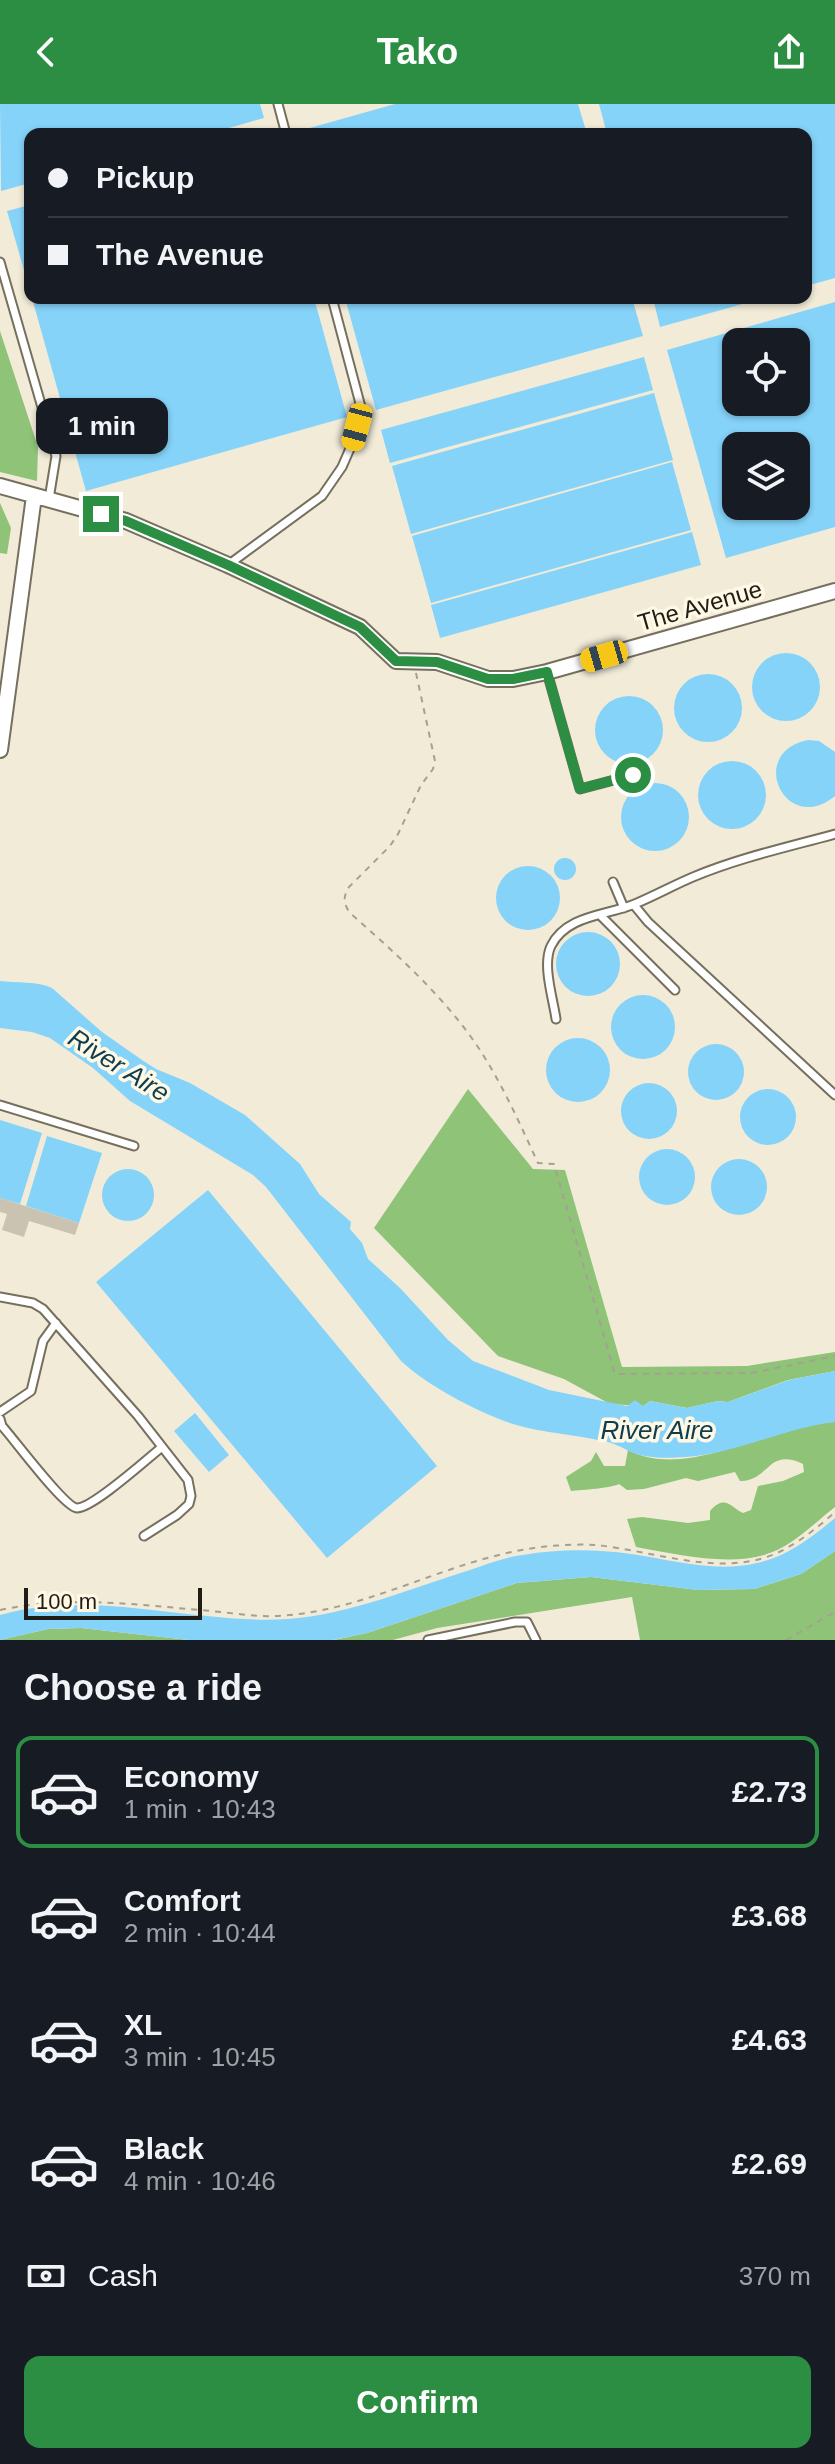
<!DOCTYPE html>
<meta charset="utf-8">
<style>
body{margin:0;font-family:Arial,sans-serif;background:#242831;color:#f1f3f6;height:100vh;display:flex;flex-direction:column;font-size:30px;white-space:nowrap}
*{box-sizing:border-box;margin:0}
p{font-size:26px;color:#9ea1a6}
.icon{flex:none;width:44px;height:44px;fill:none;stroke:currentColor;stroke-width:2;stroke-linecap:round;stroke-linejoin:round}
.map{position:relative;height:1536px;overflow:hidden}
.sheet{display:flex;flex-direction:column;background:#171b24;flex:1}
.sheet>*{flex:none}
.top-card{position:absolute;left:24px;top:24px;width:788px;height:176px;border-radius:16px;box-shadow:0 2px 6px #0004;display:grid;align-content:center;height:176px;padding:0 24px;background:#171b24}
.buttons{position:absolute;left:722px;top:224px;display:grid;gap:16px}
.buttons a{display:grid;place-items:center;width:88px;height:88px;border-radius:16px;background:#171b24;box-shadow:0 2px 6px #0004;font-size:40px}
.scale{position:absolute;left:24px;bottom:20px;width:178px;box-sizing:border-box;padding-left:8px;border:4px solid #1f1d16;border-top:0;font-size:22px;line-height:28px;white-space:nowrap;color:#1f1d16;-webkit-text-stroke:6px #fff8e5;paint-order:stroke}
.end{position:absolute;width:36px;height:36px;margin:-18px;border:10px solid #2b8e43;background:#fff;box-shadow:0 0 0 4px #fff}
.from{border-radius:50%}
.bubble{position:absolute;height:56px;border-radius:16px;background:#171b24;box-shadow:0 2px 6px #0004;font-size:26px;font-weight:600;line-height:56px;text-align:center}
.car{position:absolute;width:24px;height:48px;margin:-24px -12px;border-radius:10px;box-shadow:0 0 6px 2px #0007;background:linear-gradient(#f5c518 24%,#345 0 40%,#f5c518 0 76%,#345 0 86%,#f5c518 0)}
.top-card b{display:flex;align-items:center;gap:28px;height:76px;font-size:30px}
.top-card b+b{border-top:2px solid #363941}
.top-card i{width:20px;height:20px;background:#f1f3f6}
ul{padding:0;list-style:none}
li{display:flex;align-items:center;gap:24px;height:112px;margin:0 16px 12px;padding:0 8px;border:4px solid transparent;border-radius:16px}
li div{flex:1}
li b{display:block;font-size:30px}
li em{font-style:normal;font-weight:600}
li.on{border-color:#2b8e43}
li>.icon{width:72px;height:72px;stroke-width:1.5}
h2{padding:0 24px;font-size:36px;line-height:96px}
.pay{display:flex;align-items:center;gap:20px;height:88px;padding:0 24px;font-size:30px}
.pay p{margin-inline-start:auto}
.button{display:flex;gap:16px;margin-top:auto;padding:16px 24px}
.button a{flex:1;height:92px;border-radius:16px;background:#2b8e43;color:#fff;font-size:32px;font-weight:600;line-height:92px;text-align:center}
header{display:flex;justify-content:space-between;align-items:center;height:104px;padding:0 24px;background:#2b8e43;color:#fff;font-size:36px;font-weight:600}
.map>svg:first-child{display:block}
.forest{fill:#8ec378}
.water{fill:#85d3f9;fill-rule:evenodd}
.building{fill:#cac3b1}
.lines{fill:none;stroke-linecap:round;stroke-linejoin:round}
.service-casing{stroke:#756f5e;stroke-width:11}
.minor-casing{stroke:#756f5e;stroke-width:18}
.path{stroke:#a5a092;stroke-width:2;stroke-dasharray:6 6;stroke-linecap:butt}
.service{stroke:#fff;stroke-width:7}
.minor{stroke:#fff;stroke-width:14}
.route{stroke:#2b8e43;stroke-width:10}
.labels{text-anchor:middle;stroke-width:7;stroke-linejoin:round;paint-order:stroke}
.street-label{font-size:24px;fill:#1f1d16;stroke:#fff8e5}
.water-label{font-size:26px;font-style:italic;fill:#0f3d50;stroke:#fff8e5}
</style>
<header><svg class="icon" aria-label="back" viewBox="0 0 24 24"><path d="M15 5l-7 7 7 7"/></svg>Tako<svg class="icon" aria-label="share" viewBox="0 0 24 24"><path d="M12 15V3M7 8l5-5 5 5M5 13v7h14v-7"/></svg></header>
<div class="map">
<svg width="835" height="1536" viewBox="0 0 835 1536">
<rect width="100%" height="100%" fill="#f1ebd8"/>
<path class="forest" d="M0,227l38,116 -1,34 -37,-9z
M0,399l11,25 -4,26 -7,-1z
M468,985l65,80 32,1 57,197 125,-1 88,-14v19l-47,9 -60,22 -10,-1 -31,7 -37,-7 -7,5 -33,-2 -46,-25 -66,-23 -124,-128z
M835,1318v85c-22,17 -43,40 -71,48 -38,11 -90,-1 -128,-8l-9,-28 15,-2 46,6 22,-3v-9c15,-17 20,-4 33,2l8,-3 7,-24 25,-5 21,-9 -1,-8c-36,-17 -34,18 -63,17l-5,-9 -37,9 -12,-3 -42,11 -17,1 -8,-6c-8,4 -37,6 -48,7l-5,-14 25,-16 5,-9 8,14h21l3,-16c51,27 120,-11 170,-23 12,-3 25,-4 37,-5z
M835,1447v89h-195l-8,-43 -195,31 -44,12h-59l33,-7 150,-50 74,-6 107,13 56,-1 47,-15z
M81,1524l108,12h-189l48,-11z"/>
<path class="water" d="M0,0h260l4,14 -56,16h-178v49l-29,8z
M395,0h183l9,30h-287l-1,-3z
M599,0h236v174l-29,8v-152h-199z
M30,101v86l-23,-80z
M32,194h282l33,119 -261,74z
M345,194h287l11,38 -267,74z
M653,194h111l-104,29z
M835,198v225l-109,31 -59,-208zM796,238v60h-60v-60zM796,342v60h-60v-60z
M644,253l9,33 -263,73 -9,-33z
M654,289l19,67 -262,74 -19,-68z
M672,358l19,68 -260,73 -19,-67z
M692,428l9,33 -261,73 -9,-33z
M752 583a34 34 0 1 1 68 0a34 34 0 1 1-68 0Z
M674 604a34 34 0 1 1 68 0a34 34 0 1 1-68 0Z
M595 626a34 34 0 1 1 68 0a34 34 0 1 1-68 0Z
M808,636l11,1 16,11v44c-50,41 -89,-44 -27,-56z
M698 691a34 34 0 1 1 68 0a34 34 0 1 1-68 0Z
M621 713a34 34 0 1 1 68 0a34 34 0 1 1-68 0Z
M554 765a11 11 0 1 1 22 0a11 11 0 1 1-22 0Z
M496 794a32 32 0 1 1 64 0a32 32 0 1 1-64 0Z
M556 860a32 32 0 1 1 64 0a32 32 0 1 1-64 0Z
M0,877c16,2 38,0 52,7l50,44 40,28 14,9 34,14 55,32 55,49 19,30 32,28 -1,7 12,14 6,16 32,29 48,52 25,21 76,29 78,16 8,-6 8,6 7,-5 37,7 31,-7 10,1 61,-22 46,-9v51c-51,6 -97,31 -149,35 -17,1 -39,2 -55,-5 -10,-5 -17,-9 -28,-11 -29,-7 -62,-8 -90,-17 -36,-12 -85,-38 -112,-63l-135,-174 -13,-12 -123,-74 -37,-33 -43,-30 -18,-6 -32,-4z
M611 923a32 32 0 1 1 64 0a32 32 0 1 1-64 0Z
M546 966a32 32 0 1 1 64 0a32 32 0 1 1-64 0Z
M688 968a28 28 0 1 1 56 0a28 28 0 1 1-56 0Z
M621 1007a28 28 0 1 1 56 0a28 28 0 1 1-56 0Z
M740 1013a28 28 0 1 1 56 0a28 28 0 1 1-56 0Z
M0,1016l42,13 -22,71 -20,-6z
M47,1032l55,17 -23,70 -53,-17z
M639 1073a28 28 0 1 1 56 0a28 28 0 1 1-56 0Z
M711 1083a28 28 0 1 1 56 0a28 28 0 1 1-56 0Z
M102 1091a26 26 0 1 1 52 0a26 26 0 1 1-52 0Z
M208,1086l229,276 -110,92 -231,-276z
M195,1309l34,42 -20,17 -35,-41z
M835,1414v33l-34,23 -47,15 -56,1 -107,-13 -74,6 -150,50 -34,7h-144l-108,-12 -33,1 -48,11v-25c96,-27 193,10 289,4 62,-5 123,-31 181,-49 18,-6 35,-13 53,-15 36,-6 71,-6 108,-1 42,6 84,19 126,9 30,-6 55,-26 78,-45z"/>
<path class="building" d="M0,1094l79,25 -4,12 -46,-14 -5,16 -22,-7 5,-16 -7,-2z"/>
<g class="lines">
<defs>
<path id="service" d="M278,0l8,30
M0,158l56,194 -7,43
M228,461l94,-69 20,-29 10,-23 10,-33 -30,-113
M547,568l33,117 53,-14
M613,778l11,26
M634,801l14,17 187,173
M600,811l75,75
M556,915c-3,-21 -14,-54 -5,-73 16,-32 57,-30 86,-43 19,-8 37,-18 56,-26 45,-19 95,-30 142,-43
M0,1001l134,41
M0,1193l33,6 10,6 95,107 50,64 3,16 -2,8 -12,11 -33,21
M0,1308l31,-21 12,-50 13,-18
M0,1315l2,7c12,13 62,81 75,82 16,0 70,-49 85,-61
M428,1536l87,-18h12l9,18"/>
<path id="minor" d="M0,382l126,35 102,44 132,62 36,34 41,1 51,17h25l34,-7 288,-81
M0,646l34,-254"/>
</defs>
<use href="#service" class="service-casing"/>
<use href="#minor" class="minor-casing"/>
<path class="path" d="M416,569l19,88 -2,8 -12,16 -23,49 -8,12 -41,41c-6,10 -6,16 1,26 43,38 87,77 121,124 28,39 47,83 67,126l16,1 61,210 136,-1 84,-17
M0,1506c71,-15 140,-5 211,1 22,2 45,6 67,5 92,-5 172,-58 263,-69 18,-2 37,-3 54,-2 54,5 115,29 169,13 26,-8 51,-28 71,-46
M786,1536l49,-28"/>
<use href="#service" class="service"/>
<use href="#minor" class="minor"/>
</g>
<g class="lines">
<path class="route" d="M101,410l25,7 102,44 132,62 36,34 41,1 51,17h25l34,-7 33,117 53,-14"/>
</g>
<g class="labels">
<g class="street-label">
<text transform="translate(700 502) rotate(-16)" y="8">The Avenue</text>
</g>
<g class="water-label">
<text transform="translate(119 961) rotate(32)" y="9">River Aire</text>
<text x="657" y="1335">River Aire</text>
</g>
</g>
</svg>
<div class="buttons">
<a><svg class="icon" aria-label="locate" viewBox="0 0 24 24"><circle cx="12" cy="12" r="6"/><path d="M12 2v4M12 18v4M2 12h4M18 12h4"/></svg></a>
<a><svg class="icon" aria-label="layers" viewBox="0 0 24 24"><path d="M12 4l9 5-9 5-9-5zM3 14l9 5 9-5"/></svg></a>
</div>
<div class="scale">100 m</div>
<i class="end from" style="left:633px;top:671px"></i>
<i class="end" style="left:101px;top:410px"></i>
<div class="bubble" style="left:36px;top:294px;width:132px">1 min</div>
<i class="car" style="left:357px;top:323px;rotate:195deg"></i>
<i class="car" style="left:604px;top:552px;rotate:254deg"></i>
<div class="top-card">
<b><i class="from"></i>Pickup</b>
<b><i></i>The Avenue</b>
</div>
</div>
<section class="sheet">
<h2>Choose a ride</h2>
<ul>
<li class="on"><svg class="icon" aria-label="car" viewBox="0 0 24 24"><path d="M5 17H2v-5l4-1 3-4h7l3 4 3 1v5h-3M9 17h6M6 11h13"/><circle cx="7" cy="17" r="2"/><circle cx="17" cy="17" r="2"/></svg><div><b>Economy</b><p>1 min · 10:43</p></div><em>£2.73</em></li>
<li><svg class="icon" aria-label="car" viewBox="0 0 24 24"><path d="M5 17H2v-5l4-1 3-4h7l3 4 3 1v5h-3M9 17h6M6 11h13"/><circle cx="7" cy="17" r="2"/><circle cx="17" cy="17" r="2"/></svg><div><b>Comfort</b><p>2 min · 10:44</p></div><em>£3.68</em></li>
<li><svg class="icon" aria-label="car" viewBox="0 0 24 24"><path d="M5 17H2v-5l4-1 3-4h7l3 4 3 1v5h-3M9 17h6M6 11h13"/><circle cx="7" cy="17" r="2"/><circle cx="17" cy="17" r="2"/></svg><div><b>XL</b><p>3 min · 10:45</p></div><em>£4.63</em></li>
<li><svg class="icon" aria-label="car" viewBox="0 0 24 24"><path d="M5 17H2v-5l4-1 3-4h7l3 4 3 1v5h-3M9 17h6M6 11h13"/><circle cx="7" cy="17" r="2"/><circle cx="17" cy="17" r="2"/></svg><div><b>Black</b><p>4 min · 10:46</p></div><em>£2.69</em></li>
</ul>
<div class="pay"><svg class="icon" aria-label="cash" viewBox="0 0 24 24"><path d="M3 7h18v10H3z"/><circle cx="12" cy="12" r="2"/></svg>Cash<p>370 m</p></div>
<div class="button"><a>Confirm</a></div>
</section>
